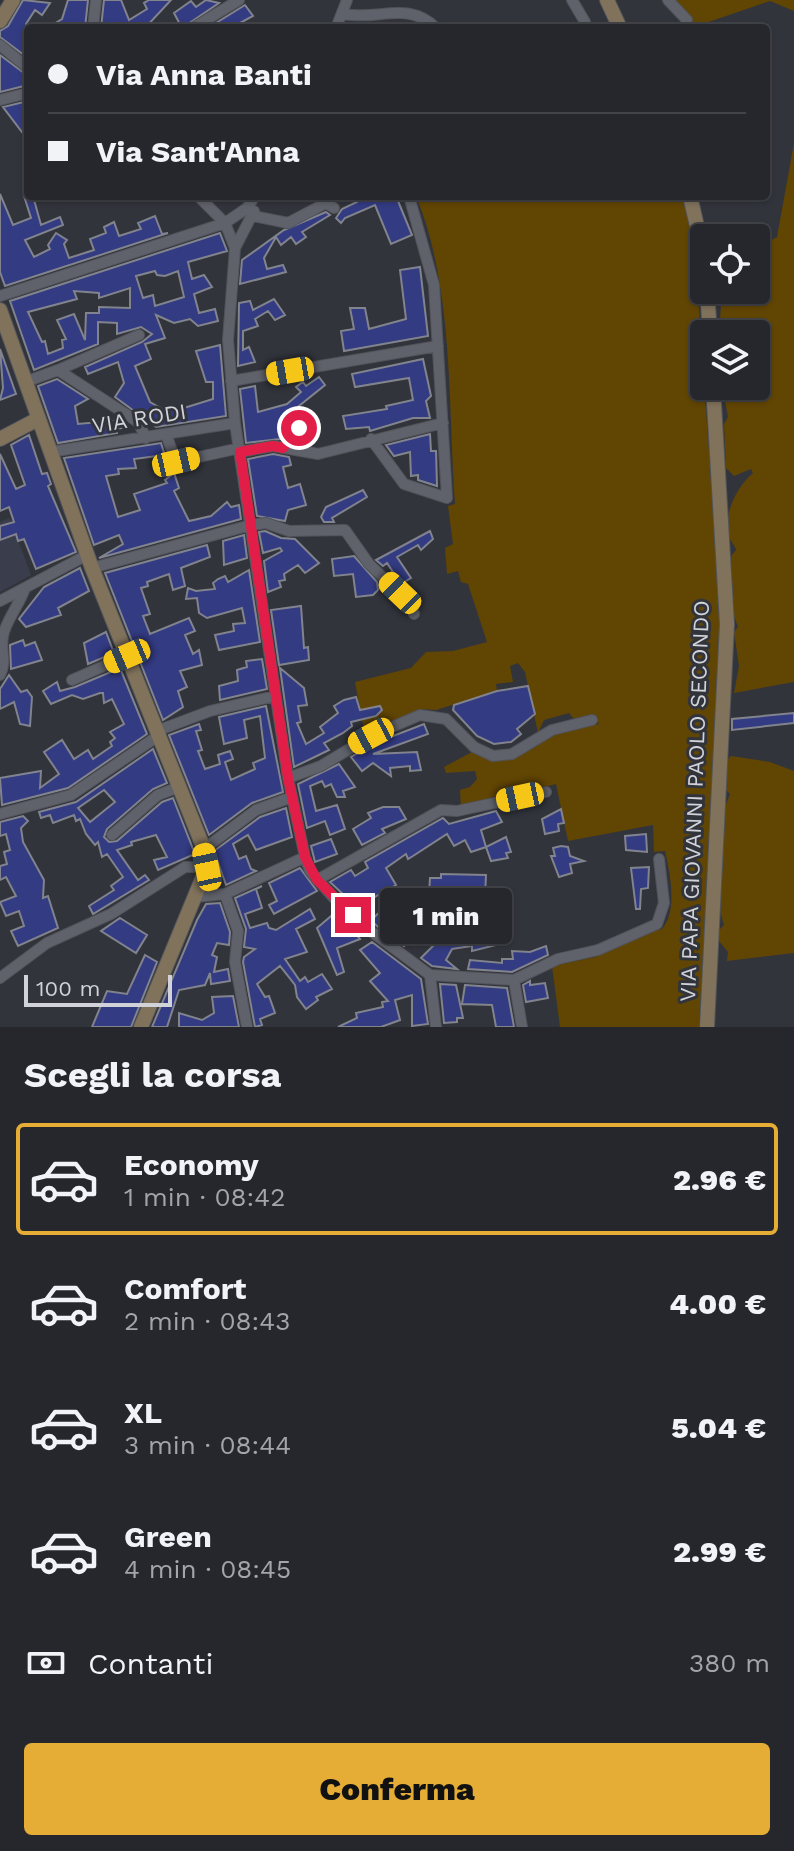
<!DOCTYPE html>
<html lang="it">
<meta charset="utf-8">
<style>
body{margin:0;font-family:"Work Sans",sans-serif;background:#2e2f35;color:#f1f3f6;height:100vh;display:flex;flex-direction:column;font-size:30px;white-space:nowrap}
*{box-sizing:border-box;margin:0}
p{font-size:26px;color:#a4a5aa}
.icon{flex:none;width:44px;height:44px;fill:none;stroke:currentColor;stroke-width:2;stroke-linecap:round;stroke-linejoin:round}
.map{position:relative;height:1027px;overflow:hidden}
.drawer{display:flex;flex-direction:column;background:#26272d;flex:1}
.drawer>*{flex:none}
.top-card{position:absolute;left:24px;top:24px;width:746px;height:176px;border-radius:8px;box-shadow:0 2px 6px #0004,0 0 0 2px #424449;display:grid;align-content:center;height:176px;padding:0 24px;background:#26272d}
.controls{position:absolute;left:690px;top:224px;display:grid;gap:16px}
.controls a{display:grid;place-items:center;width:80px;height:80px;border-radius:8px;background:#26272d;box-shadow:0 2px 6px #0004,0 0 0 2px #424449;font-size:40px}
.scale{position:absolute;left:24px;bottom:20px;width:148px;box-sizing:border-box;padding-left:8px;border:4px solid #d1d3d8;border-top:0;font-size:22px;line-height:28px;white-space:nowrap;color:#d1d3d8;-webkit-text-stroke:6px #32343c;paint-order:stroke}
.end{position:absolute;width:36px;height:36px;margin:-18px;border:10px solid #e11d48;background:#fff;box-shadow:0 0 0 4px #fff}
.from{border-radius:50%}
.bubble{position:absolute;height:56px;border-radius:8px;background:#26272d;box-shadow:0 2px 6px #0004,0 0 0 2px #424449;font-size:26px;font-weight:800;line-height:56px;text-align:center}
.car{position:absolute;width:24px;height:48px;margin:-24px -12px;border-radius:10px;box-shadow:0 0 6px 2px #0007;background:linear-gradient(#f5c518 24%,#345 0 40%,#f5c518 0 76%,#345 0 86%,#f5c518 0)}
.top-card b{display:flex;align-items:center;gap:28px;height:76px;font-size:30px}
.top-card b+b{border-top:2px solid #424449}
.top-card i{width:20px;height:20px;background:#f1f3f6}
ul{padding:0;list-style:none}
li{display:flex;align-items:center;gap:24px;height:112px;margin:0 16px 12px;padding:0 8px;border:4px solid transparent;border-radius:8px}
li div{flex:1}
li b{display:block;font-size:30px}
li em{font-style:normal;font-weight:800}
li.on{border-color:#e5ad35}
li>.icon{width:72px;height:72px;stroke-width:1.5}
h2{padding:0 24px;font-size:36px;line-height:96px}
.pay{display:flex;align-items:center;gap:20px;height:88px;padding:0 24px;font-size:30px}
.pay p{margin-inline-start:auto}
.button{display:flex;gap:16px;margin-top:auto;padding:16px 24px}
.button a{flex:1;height:92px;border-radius:8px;background:#e5ad35;color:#111;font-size:32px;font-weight:800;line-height:92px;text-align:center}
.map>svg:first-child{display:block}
.built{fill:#3a3d4b}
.green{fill:#614503}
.building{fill:#333b82;stroke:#81838d;stroke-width:2;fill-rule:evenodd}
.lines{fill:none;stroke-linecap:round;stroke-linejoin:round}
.street-casing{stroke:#515359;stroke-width:12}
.secondary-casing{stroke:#515359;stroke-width:16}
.street{stroke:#60626b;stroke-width:10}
.secondary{stroke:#80725b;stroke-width:14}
.route{stroke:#e11d48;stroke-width:10}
.labels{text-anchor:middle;stroke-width:6;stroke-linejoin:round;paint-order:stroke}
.street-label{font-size:22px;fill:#d1d3d8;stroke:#32343c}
</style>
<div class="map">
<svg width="794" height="1027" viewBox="0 0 794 1027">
<rect width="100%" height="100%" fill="#32343c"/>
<path class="built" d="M10,518l21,57 -31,17v-70z"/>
<path class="green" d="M674,0h120v11l-24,-10 -79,27 1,-10z
M794,143v539l-60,11 5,-27 -5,-34 4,-5 -5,-14 -2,-57 5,-6c-1,-4 -4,-7 -6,-11 -9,-22 7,-53 23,-66l-2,-4 -17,7 -8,-8 -2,-44 4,-7 -6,-31h34v-52h-37l2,-29 -5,-4v-11h40v-42l21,-11z
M416,196h267l11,51 10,125 -3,24 4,1 16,217 -22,413h-139l-8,-61 43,-9 50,-24 17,-4c16,-18 8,-56 3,-78l-11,1 -1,-27 -85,16 -12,-57 -95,24 -1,-18 10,-3 7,-8 -2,-8 -29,2 -2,-6 28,-15c39,22 49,-5 83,-18 13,-5 30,-7 44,-10l-7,-9 -18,4 -5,-6 -25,7 -6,13 -13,-61 -7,-9 -8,3 3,16 -17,2 1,7 -61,19 -15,-1 -56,26 -10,-53 56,-14 15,-16 27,-1 34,-9 -19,-58 -7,-2 -3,-11 -11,3 -2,-26 8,-4 -5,-38 7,-2c-7,-99 -1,-216 -39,-308z
M731,756l39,6 24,9v182l-67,8 1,-9 -9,-11v-11l5,-5 -4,-14 5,-104 5,-13 -4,-4 1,-30z"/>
<path class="building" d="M23,0l27,3 -8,12 -7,-5 -9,14 2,11 -5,8 5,-3v18l-28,-21v-6l8,-5z
M68,0h20l-3,28h-38l15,-9z
M104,0h17l8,20 18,-11 -3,-6 5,-3h22l-26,28h-44z
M206,0l13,3 -37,25 -8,-15 17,-12 5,6z
M245,5l8,11 -13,7 3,5h-35z
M0,55l28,21v9l-28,7z
M28,101v39l-25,-33z
M0,194l13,31 18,-7 -7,-22h9l8,29 19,-8 3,8 -38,15 9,17 16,-8 -2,-4 8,-12 11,7 -3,4 5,14 25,-8 -4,-11 16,-6 -2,-6 10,-5 5,14 22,-7 -3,-6 17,-7 7,18 6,-1 -163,53 -5,-14z
M355,196h41l16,39 -21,9 -16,-39 -30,13 -4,5 -5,-5 6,-9 15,-7z
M326,212l4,3 -28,17 4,5 -10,7 -5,-7 -10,8 -5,-8 -12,21 3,11 16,-4 3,7 -46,12 2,-24 42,-30z
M220,233l7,18 -39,11 4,17 12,-4 8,12 -18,7 5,19 16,-4 3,12 -20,5 -8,-7 -16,4 -18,-8 9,23 -20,6 6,15 -16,7 15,36 16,9 18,-3 29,-9v-17h-7l-10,-31 24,-6 6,71 -70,11 -41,-30 9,-14 -6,-21 -30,12 -3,-7 57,-25 10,-8 -11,-7 -24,7v-11l-19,-1v22l-64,26 -24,-69zM155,271l2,4 8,1 13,-5 6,26 -29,9 -2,-11 -10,3 -7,-22zM130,288v20l-31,-1v6h-13l-1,27 -11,-26 -17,6 9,19 -4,1 1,8 -15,6 -3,-13 -3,1 -14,-30 49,-13 -3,-8 25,2v5z
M420,267l8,69 -84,15 -3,-20 13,-2 -4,-21h15l4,21 37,-10 -6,-49z
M274,299l11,16 -10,5 -7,-9 -13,8 3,7 -15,5v19l6,-3 6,15 -17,4 1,-63 11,-2 3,9z
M0,349l16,45 -16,6 3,-12z
M423,359l8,37 -5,5 4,17h-17l-43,13 -1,-4 -23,2 -3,-13 44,-7 -1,-3 27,-6 -4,-22 -54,9 -3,-13z
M319,377l6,8 -31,25 1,14 -15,15 -34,4 -6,-54 15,-3 3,26 29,-8 14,-12 -5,-5 7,-5 3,4z
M57,379l31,20 -13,7 3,18 43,-4 1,8 -6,1 1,4 -59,10 -20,-57z
M430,434l1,17h5l1,35 -19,-6v-5l-7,1 -1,-24 -16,4 -8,-11z
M29,435l13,39 5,-1 4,11 -3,2 28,66 -40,17 -12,-30 -6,2 -2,-7 -16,6v-14l14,-4 -5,-15 -9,4v-57l16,35 9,-4 -14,-40z
M161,443l5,16 -5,1 3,-5 -30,4 2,9 -18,1 1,5 -13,2 12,41 22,-7 -6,-16 33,-11 -2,-3 9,-7 5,15 -5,3 15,30 22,-5 16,-14 4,5 8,-2 2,14 -142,39 24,-14 -4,-9 -25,10 -30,-87z
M273,454l16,3 2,8 -8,2 5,21 12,-4 6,21 -18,5 -3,11 -28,-5 -9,-57z
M363,490l4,7 -35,21 2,4h-10l-3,-5 5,-10z
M265,531l16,7 14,1 24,24 -14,10 -7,-8 -14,9 1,6 -6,1 2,6 -13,5 -4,-31 18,-10 -2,-3 -17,5 -4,-21z
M430,531l3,8 -12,11 -3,-5 -21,12 14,21 -7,4 -5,-1 -12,-18 -4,3 -7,-6z
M244,535l3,23 -23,7 -1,-24z
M207,545l3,12 -29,11 4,18 -12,4 -4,-16 -22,8 1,4 -7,2 9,26 -7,2 7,18 39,-16 6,13 -10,4 8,19 6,-4 3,15 -22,6 7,16 -9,4 5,16 -20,13 -58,-147z
M354,556l23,26 1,8 -5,5 -17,2 -3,-23 -19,2 -2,-17z
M80,568l9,23 -31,17 3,7 -35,12 -7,-8 25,-32z
M249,570l11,72 -41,8 -4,-15 19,-4 -1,-7 12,-1 -3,-15 -35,10 -8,-5 -2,-15 -11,1 2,-11 8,3 19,-2 -2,-6 5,-4 7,-3 3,6z
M301,606l3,42 4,-1 1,13 -30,5 -8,-55z
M106,632l8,21 -26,11 -4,-21z
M23,640l2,6 10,-4 7,18 -31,9 -1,-24z
M262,659l5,30 -47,11 -1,-14 19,-5 -1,-11 10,-3 -1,-6z
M120,668l27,66 -79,54 -66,17 -2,-27 41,-7 -1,17 19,-14 -15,-22 18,-12 12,19 14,-9 5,9 19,-13 -2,-4 5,-4 -5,-6 14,-8 -12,-25 -8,4 -1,-10h-3l-17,6 -11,-4 -21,9 -8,-13 14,-9 3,9 15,-4z
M280,668l24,20 3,17 -9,1 3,16 -4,1 9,21 18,-11 -4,-6 18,-14 -4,-7 10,-6 12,-3 4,13 20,-4 2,4 -6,6 -25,6 1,4 -9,7 -19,10 5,7 -35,17z
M9,675l12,17 6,-2 5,7 -2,29 -10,-2 -6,-22 -14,7v-20z
M528,686l7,28 -18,15 4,5 -10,8 -17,2 -17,-8 -24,-26 1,-5 43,-14z
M266,706l17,86 -31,11 -43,32 -40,-100 30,-11 2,6 -5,1 6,19 -4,1 7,18 15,-5 -2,-9 12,-4 3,8 -8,3 6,18 24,-11 -2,-6 12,-5 -5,-42 -16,4 3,18 -23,6 -5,-27z
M794,713v10l-62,7v-11z
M424,724l4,10 -55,20 44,-2 4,18 -11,1v-5l-20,2 1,8 -18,-13 -11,8 -11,-14 24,-14z
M153,749l14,34 -14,6 -46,40 -3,8 5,5 8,-1 45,-39 11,-4 22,56 -37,16 -4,-10 13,-3 -11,-22 -25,7 1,3 -15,5 21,30 7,-5 4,5 -56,34 -4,-8 25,-16 -3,-4 12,-9 -16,-23 -5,3 -4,-15 -3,3 -9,-11 -6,-15 -4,2 -2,-6 -21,8 -3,-8 -9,3 -2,-6 37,-10zM104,790l11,12 -25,20 -12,-14z
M339,764l16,23 -12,4 2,6h-8l-6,-13 -6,3 -3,-6 -12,5 6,25 21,-6 8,24 -15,6 -5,-14 -18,7 -9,-44z
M383,807h16l7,12 -24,10 3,4 -23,12 -9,-16 18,-11 -3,-5z
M286,808l6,29 -36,13 -8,-15 -15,9 6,15 7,-3 5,13 5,2 -30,14 -12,-34 46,-34z
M561,809l3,14 -6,1 1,7 -14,3 -3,-15z
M496,811l6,11 -21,8 5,17 -15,5 -6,-12 -11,6 -7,-12 -34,22 -5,3 -2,-5 -20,14 10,17 -30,17 6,17 26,-23 2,4 22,-1 -28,12 10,16 15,-3 -15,22 -27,-20 -47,-44 21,-12 4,6 13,-8 -3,-6 78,-44 6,6z
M23,816l5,5 -7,7 2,14 21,38 -1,18 5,-2 10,32 -40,18 -7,-15 13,-5 -5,-15 -13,5 -6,-14 16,-6 -10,-19 -6,3v-14l7,-2 -3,-12 6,-2 -4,-16 -6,2v-14z
M646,834l1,18 -21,-2 -1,-14z
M506,837l5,15 -5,1 2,5 -17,3 -5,-14z
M331,839l6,15 -22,8 -4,-16z
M561,846l7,1 2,9 14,5 -14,3 2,9 -13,4 -8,-21h4l-2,-8z
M649,867l-1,21 -7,1 -1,20h-4l-5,-41z
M300,868l17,23 -43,23 -5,-9 8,-4 -8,-18z
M441,874l45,1 -1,21 -56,-2 1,-16h11z
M262,886l-6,3 6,19 -17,6 5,14 17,-5 2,5 7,2 34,-21 5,10 -19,10 11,23 -22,7 15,22 5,-4 3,5 14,-8 10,15 -16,8 2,3 -12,9 -9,-12 -2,-12 -15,-19 -23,18 8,13 4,-1 6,17 -15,6 2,6 -7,2 -12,-65 1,-5 11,-8 -11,-2 2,-18 -11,-31z
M220,903l10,29 -1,13 -12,-2 -5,12 5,2 -3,15 14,-3 2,12 -19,3 -1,-11 -5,12 -26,5 -12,37h-15l45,-107 9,-16z
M337,911l23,28 -23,9 7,24 -7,3 -20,-47z
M120,918l27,17 -11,18 -35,-22z
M506,929l2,13 -36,9v-5l-20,3 -6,11 11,9 -25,-3 -11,-8 16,-16z
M372,942l49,37 7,45 -16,2v-31l-17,5 5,20 -19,7h-43l19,-9 -1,-5 27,-6 -1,-5 6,-1 -18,-20 10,-8 -20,-23z
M546,946l2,9 -36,17 -44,-3 2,-9 32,3v-4h11l-1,-8 18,1z
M145,955l12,7 -26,65h-39l15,-36 20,3z
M530,981v4l15,-2 3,15 -22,4 -3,-17z
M440,984l16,1 7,33h-6v4l-13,1z
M465,985l42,3 7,39h-18l-4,-22 -30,-1z
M233,996l6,31h-60v-14l23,7 12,-7 -2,-16z"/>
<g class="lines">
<defs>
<path id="street" d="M572,0l13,22
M668,0l19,20
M344,14c34,7 64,-14 92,14
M93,28l3,-28
M193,28l46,-28
M336,28l11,-28
M0,45l28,23
M0,100l28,-7
M198,196l27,27 10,25 -7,92 7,83 53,355 17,79 5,14 24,27 38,34 58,43 6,52
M253,216l35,7 38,-20 8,5
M235,248l19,-37
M0,296l225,-73 22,-15 8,-12
M58,370l81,-35
M231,381l207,-35
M25,382l33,-12 80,52 8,16
M166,434l10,28 64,-14
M371,439l33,45 43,14 -13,-213 -25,-89
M283,448l28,-30
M50,452l185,-29
M240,452l33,-6 45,8 125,-31
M92,568l159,-43 15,-2 23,8 56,-1 24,34 42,40 3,10
M0,601l87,-46
M0,675c7,-13 0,-25 3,-39 2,-14 17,-32 22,-48
M72,680l55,-24
M288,778l33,-12 50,-30 49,-21 26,4 28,28 19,9 19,-2 40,-24 40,-10
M0,814l71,-19 87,-59 4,-7 48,-18 65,-15
M112,835l46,-40 21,-8
M204,849l52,-39 36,-13
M317,880l124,-70 16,1 89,-19
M225,894l13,37 -3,31 12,65
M195,897l30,-3 80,-37
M430,975l84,5 44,-21 40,-9 59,-26 7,-21 -5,-44
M0,978l47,-35 64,-29 74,-47h22
M514,980l8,47"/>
<path id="secondary" d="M607,0l13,28
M0,21l13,-21
M690,196l14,60
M707,290l3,44
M0,310l92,258 112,281 3,18 -66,160
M0,439l38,-20
M707,1027l20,-403 -14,-238"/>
</defs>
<use href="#street" class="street-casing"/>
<use href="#secondary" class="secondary-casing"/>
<use href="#street" class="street"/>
<use href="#secondary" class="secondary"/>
</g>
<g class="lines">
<path class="route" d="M299,428l-16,20 -10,-2 -33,6 48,326 17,79 12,23 36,35"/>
</g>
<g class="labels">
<g class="street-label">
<text transform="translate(139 418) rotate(-9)" y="8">VIA RODI</text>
<text transform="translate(694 801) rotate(-88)" y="8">VIA PAPA GIOVANNI PAOLO SECONDO</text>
</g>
</g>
</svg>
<div class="controls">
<a><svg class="icon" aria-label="locate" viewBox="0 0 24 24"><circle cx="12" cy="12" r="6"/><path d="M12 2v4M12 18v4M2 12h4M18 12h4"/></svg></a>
<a><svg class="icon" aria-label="layers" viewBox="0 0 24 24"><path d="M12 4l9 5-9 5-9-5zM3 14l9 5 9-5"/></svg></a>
</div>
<div class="scale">100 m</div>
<i class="end from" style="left:299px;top:428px"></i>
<i class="end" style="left:353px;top:915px"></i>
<div class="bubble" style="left:380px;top:888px;width:132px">1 min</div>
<i class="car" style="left:290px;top:371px;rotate:260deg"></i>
<i class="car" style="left:176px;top:462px;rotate:77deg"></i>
<i class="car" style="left:400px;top:593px;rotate:314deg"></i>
<i class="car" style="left:127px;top:656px;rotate:247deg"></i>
<i class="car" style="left:371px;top:736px;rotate:242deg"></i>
<i class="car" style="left:520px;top:797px;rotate:258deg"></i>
<i class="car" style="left:207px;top:867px;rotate:348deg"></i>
<div class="top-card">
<b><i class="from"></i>Via Anna Banti</b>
<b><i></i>Via Sant'Anna</b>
</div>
</div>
<section class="drawer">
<h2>Scegli la corsa</h2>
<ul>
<li class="on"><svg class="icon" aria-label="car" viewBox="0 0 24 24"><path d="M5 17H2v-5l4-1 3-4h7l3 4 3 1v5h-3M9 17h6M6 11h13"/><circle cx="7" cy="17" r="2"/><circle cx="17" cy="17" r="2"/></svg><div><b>Economy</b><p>1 min · 08:42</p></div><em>2.96 €</em></li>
<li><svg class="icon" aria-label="car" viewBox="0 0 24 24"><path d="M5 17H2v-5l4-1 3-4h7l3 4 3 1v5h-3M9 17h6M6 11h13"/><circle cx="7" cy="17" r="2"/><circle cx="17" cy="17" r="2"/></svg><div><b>Comfort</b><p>2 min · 08:43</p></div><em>4.00 €</em></li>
<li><svg class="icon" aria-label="car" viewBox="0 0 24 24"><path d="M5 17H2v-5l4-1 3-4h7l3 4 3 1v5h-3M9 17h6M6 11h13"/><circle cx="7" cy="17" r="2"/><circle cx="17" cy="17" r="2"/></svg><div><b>XL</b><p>3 min · 08:44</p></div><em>5.04 €</em></li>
<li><svg class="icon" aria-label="car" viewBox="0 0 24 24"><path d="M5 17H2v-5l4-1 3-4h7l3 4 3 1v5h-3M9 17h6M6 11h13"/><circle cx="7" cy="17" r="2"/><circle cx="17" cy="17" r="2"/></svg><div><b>Green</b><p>4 min · 08:45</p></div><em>2.99 €</em></li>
</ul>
<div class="pay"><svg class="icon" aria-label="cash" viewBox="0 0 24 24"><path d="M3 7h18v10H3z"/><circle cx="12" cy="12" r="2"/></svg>Contanti<p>380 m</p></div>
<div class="button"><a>Conferma</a></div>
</section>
